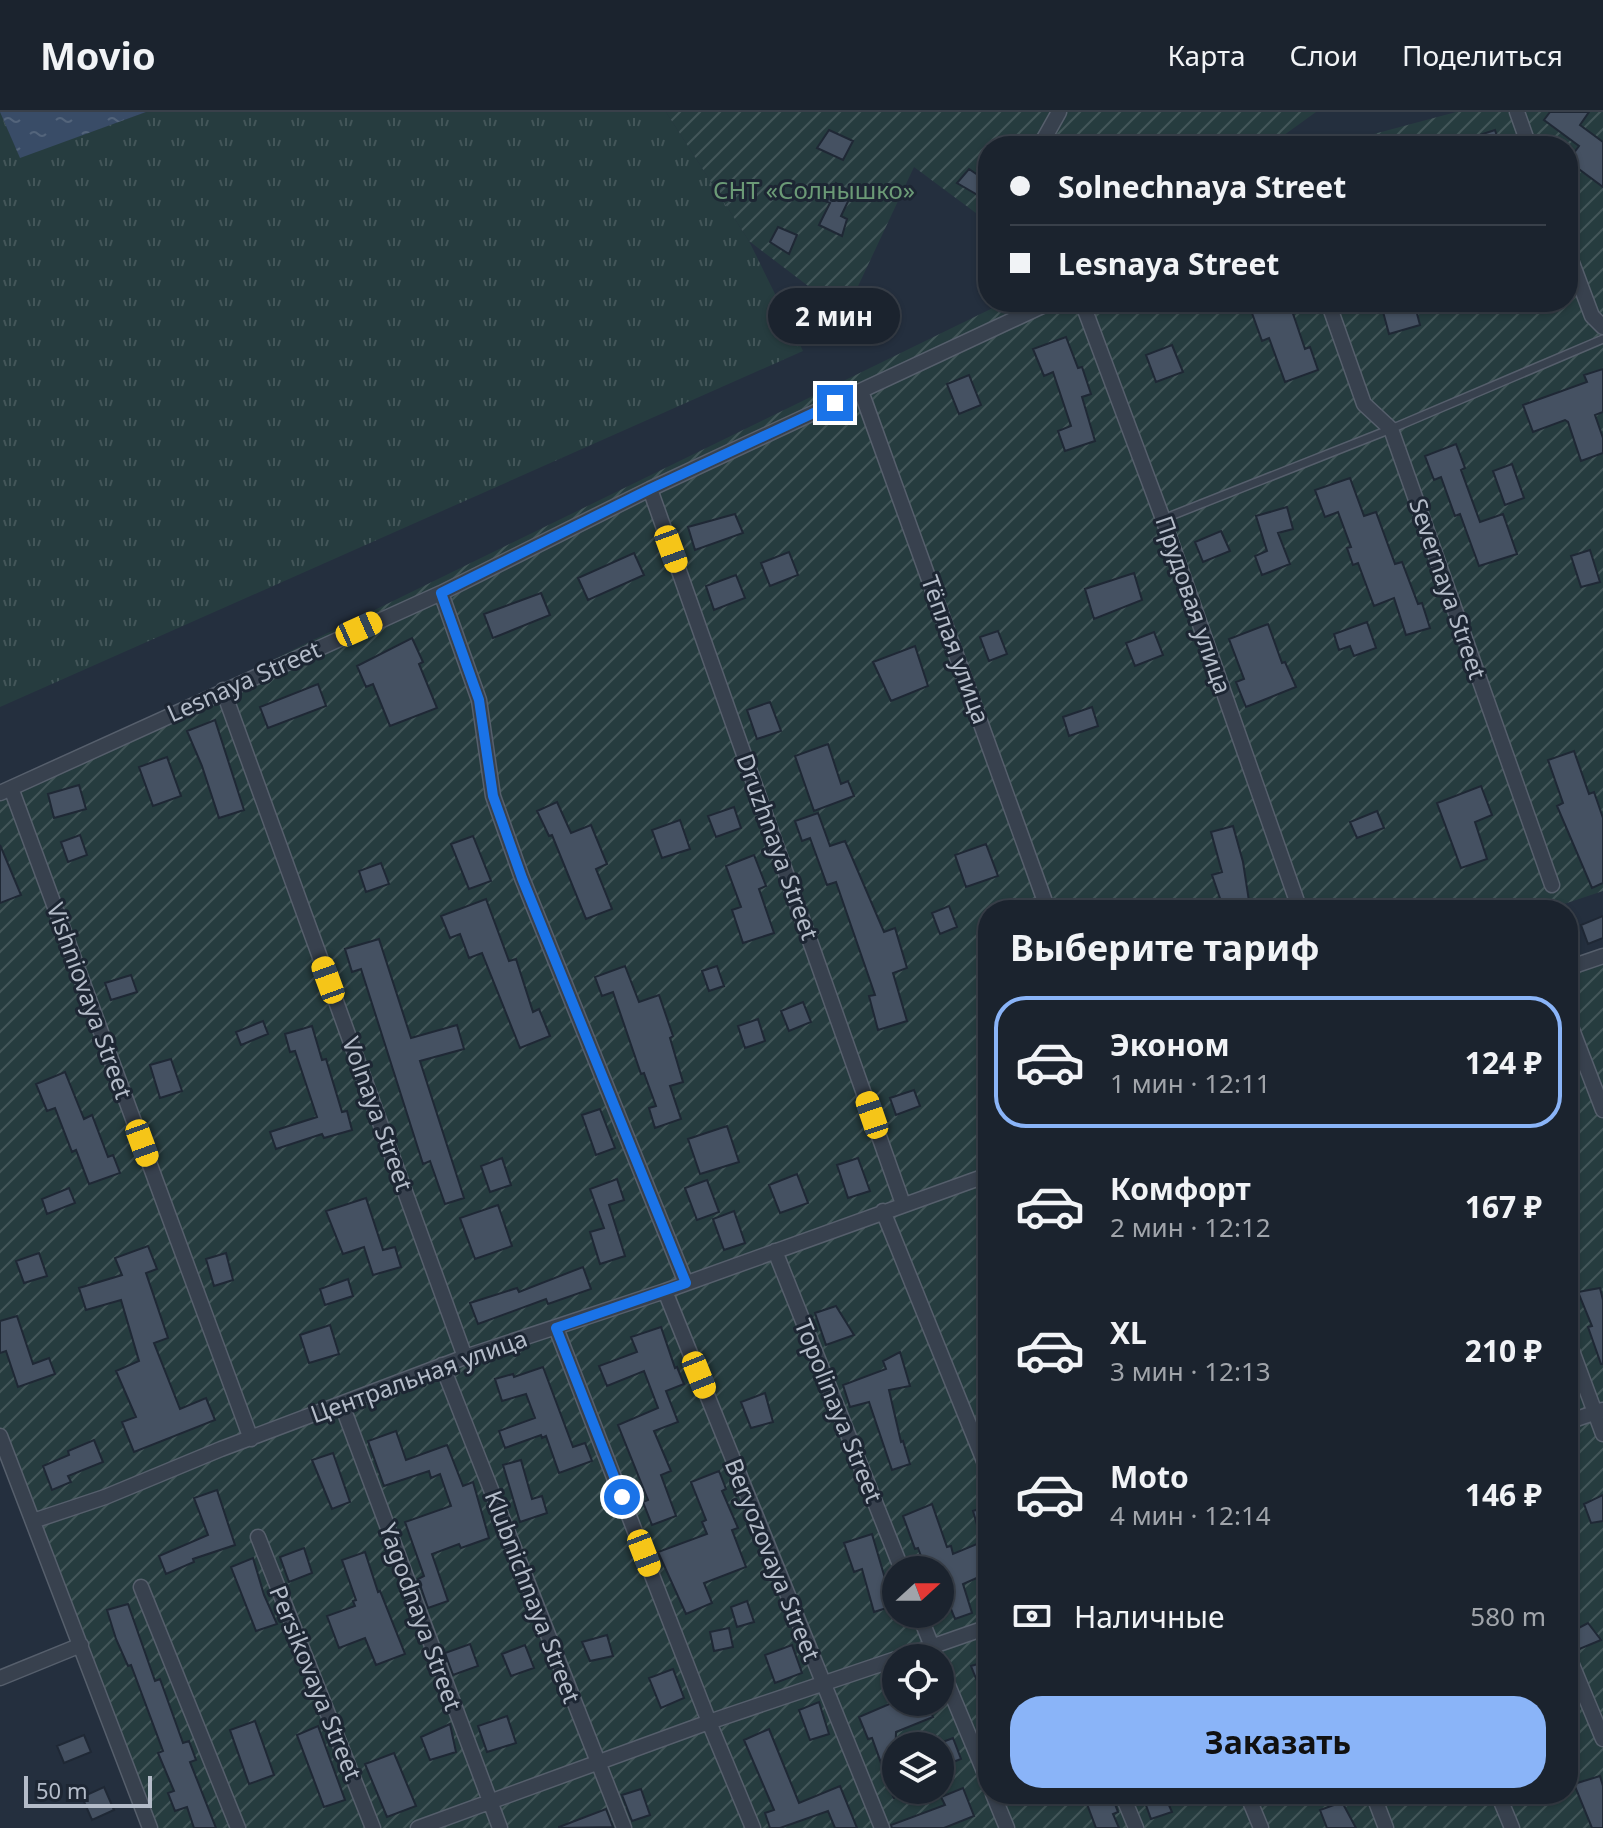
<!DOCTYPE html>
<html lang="ru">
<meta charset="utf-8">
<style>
body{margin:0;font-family:"Noto Sans",sans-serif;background:#282f3a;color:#f1f3f6;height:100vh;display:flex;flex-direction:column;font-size:30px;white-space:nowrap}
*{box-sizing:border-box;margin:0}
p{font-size:26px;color:#a0a4aa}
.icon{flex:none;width:44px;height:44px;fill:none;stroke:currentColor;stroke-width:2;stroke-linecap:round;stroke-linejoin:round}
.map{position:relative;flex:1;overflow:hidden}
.sheet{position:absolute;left:978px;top:788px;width:600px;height:904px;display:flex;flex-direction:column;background:#1b232e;border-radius:32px;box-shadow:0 2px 6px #0004,0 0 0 2px #39404a}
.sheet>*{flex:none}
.top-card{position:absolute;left:978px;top:24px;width:600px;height:176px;border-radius:32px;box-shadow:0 2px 6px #0004,0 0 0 2px #39404a;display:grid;align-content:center;height:176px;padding:0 32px;background:#1b232e}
.needle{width:52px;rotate:69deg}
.fabs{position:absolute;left:882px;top:1444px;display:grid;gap:16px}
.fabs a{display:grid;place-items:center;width:72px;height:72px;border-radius:50%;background:#1b232e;box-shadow:0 2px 6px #0004,0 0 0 2px #39404a;font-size:40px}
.scale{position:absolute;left:24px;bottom:20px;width:128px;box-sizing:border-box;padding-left:8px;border:4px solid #b4bcc9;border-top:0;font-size:22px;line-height:28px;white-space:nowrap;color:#b4bcc9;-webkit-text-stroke:6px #1d2633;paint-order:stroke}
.end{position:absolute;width:36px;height:36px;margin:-18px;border:10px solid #1a73e8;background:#fff;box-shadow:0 0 0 4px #fff}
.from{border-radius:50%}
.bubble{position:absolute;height:56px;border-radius:28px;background:#1b232e;box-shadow:0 2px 6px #0004,0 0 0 2px #39404a;font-size:26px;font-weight:700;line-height:56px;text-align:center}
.car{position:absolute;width:24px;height:48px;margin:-24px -12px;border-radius:10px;box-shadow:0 0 6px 2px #0007;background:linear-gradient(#f5c518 24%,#345 0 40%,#f5c518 0 76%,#345 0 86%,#f5c518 0)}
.top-card b{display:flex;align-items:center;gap:28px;height:76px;font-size:30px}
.top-card b+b{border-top:2px solid #39404a}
.top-card i{width:20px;height:20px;background:#f1f3f6}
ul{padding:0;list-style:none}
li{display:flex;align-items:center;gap:24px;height:132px;margin:0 16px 12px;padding:0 16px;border:4px solid transparent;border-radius:32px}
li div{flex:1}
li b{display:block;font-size:30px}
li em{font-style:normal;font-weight:700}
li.selected{border-color:#8ab4f8}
li>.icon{width:72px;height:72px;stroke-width:1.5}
h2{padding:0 32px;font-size:36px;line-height:96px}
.pay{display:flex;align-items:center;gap:20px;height:88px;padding:0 32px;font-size:30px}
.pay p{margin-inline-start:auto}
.action{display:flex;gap:16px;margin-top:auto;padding:16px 32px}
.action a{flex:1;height:92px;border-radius:32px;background:#8ab4f8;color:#111;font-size:32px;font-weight:700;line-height:92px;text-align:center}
header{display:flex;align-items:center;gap:48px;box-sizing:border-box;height:112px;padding:0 40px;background:#1b232e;border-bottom:2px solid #39404a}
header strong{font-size:38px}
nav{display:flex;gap:44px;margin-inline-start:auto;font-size:28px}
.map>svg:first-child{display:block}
.grass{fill:url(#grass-tufts)}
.garden{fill:url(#garden-furrows);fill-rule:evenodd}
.water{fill:url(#water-ripples)}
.building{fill:#455162;stroke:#1f2835;stroke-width:2}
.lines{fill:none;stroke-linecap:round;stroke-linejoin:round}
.service-casing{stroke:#565f6c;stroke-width:10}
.minor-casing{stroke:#565f6c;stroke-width:17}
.service{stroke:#38414e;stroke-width:7}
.minor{stroke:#38414e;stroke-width:14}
.route{stroke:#1a73e8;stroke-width:10}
.labels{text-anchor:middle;stroke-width:6;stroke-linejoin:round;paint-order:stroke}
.park-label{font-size:24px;fill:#6b9a76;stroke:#1d2633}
.street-label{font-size:24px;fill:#b4bcc9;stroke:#1d2633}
</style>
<header>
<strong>Movio</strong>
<nav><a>Карта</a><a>Слои</a><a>Поделиться</a></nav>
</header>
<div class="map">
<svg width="1603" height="1716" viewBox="0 0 1603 1716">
<defs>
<pattern id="grass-tufts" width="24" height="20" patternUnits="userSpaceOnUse" patternTransform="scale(2)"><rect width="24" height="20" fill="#263c3f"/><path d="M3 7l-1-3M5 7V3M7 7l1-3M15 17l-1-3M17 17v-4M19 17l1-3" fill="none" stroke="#435659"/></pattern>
<pattern id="garden-furrows" width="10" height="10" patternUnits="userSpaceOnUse" patternTransform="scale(2)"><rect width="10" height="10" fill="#263c3f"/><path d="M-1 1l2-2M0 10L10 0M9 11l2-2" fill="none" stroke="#435659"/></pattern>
<pattern id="water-ripples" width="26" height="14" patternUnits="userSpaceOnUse" patternTransform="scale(2)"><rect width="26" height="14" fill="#394c67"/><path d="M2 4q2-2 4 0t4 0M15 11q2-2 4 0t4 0" fill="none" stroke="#53647b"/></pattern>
</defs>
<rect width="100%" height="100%" fill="#242f3e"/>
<path class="grass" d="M0,0l20,45 126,-45h520l83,129 54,110 -803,356z"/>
<path class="garden" d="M666,0h650l-47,34h-281v76l-74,-55 -69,147 -96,-73z
M1456,0h147v779l-57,19h-558v884h580v-826l35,-12v872h-1453l-150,-392v-643l1005,-491h563v-156h-239zM896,1458h44v44h-44zM896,1546h44v44h-44zM896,1634h44v44h-44z"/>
<path class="water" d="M0,0h146l-126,46z"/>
<path class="building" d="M1550,0h39l-9,13 23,17v45l-35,-26 11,-15 -35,-26z
M829,18l24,11 -10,19 -26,-12z
M1495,18l5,16h-45v-3z
M969,57l19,13v19l-31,-18z
M836,71l16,10 -11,23 6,3 -5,17 -23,-11 11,-22 -5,-2z
M778,115l19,8 -8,19 -19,-12z
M1248,190h41l16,47 5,-2 8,23 -33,12 -16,-44 -7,3z
M1404,190h10l6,23 -31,9 -7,-26z
M1066,225l12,31 4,-1 9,27 -9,3 13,44 -30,10 -7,-20 13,-5 -18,-54 -9,4 -11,-27z
M1172,233l11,27 -27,10 -10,-27z
M1603,257v43l-8,3 8,23v15l-22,8 -13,-39 -3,-2 -32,12 -10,-27 64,-23 -3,-7z
M969,263l12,30 -22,9 -12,-30z
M1456,332l9,24 -4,2 19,52 23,-8 14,40 -38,12 -19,-52 -5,2 -14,-39 -7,3 -9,-24z
M1512,352l12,34 -19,7 -12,-34z
M1350,366l14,38 12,-4 19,52 7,-2 16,42 4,-1 8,25 -24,7 -12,-37 -20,8 -16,-43 -5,2 -6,-17 4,-1 -13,-35 -13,5 -10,-27z
M1287,395l6,22 -15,4 12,31 -28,11 -7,-19 12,-5 -11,-35z
M735,402l8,19 -48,17 -7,-23z
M1221,419l9,20 -27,11 -8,-20z
M1590,438l10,32 -19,5 -10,-31z
M789,440l9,23 -28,11 -9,-23z
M634,441l10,22 -56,25 -10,-22z
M1134,461l8,27 -48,19 -9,-30z
M736,463l9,23 -31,12 -8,-24z
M541,481l9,22 -57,23 -9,-24z
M1367,510l9,26 -22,8 -4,-10 -11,4 -5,-16z
M1268,512l14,39 3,-1 11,25 -50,20 -10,-25 8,-3 -15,-40z
M998,519l9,23 -18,7 -9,-24z
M1154,520l9,23 -28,11 -9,-23z
M412,526l11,24 -4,2 18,44 -47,18 -17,-42 -7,3 -9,-21z
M915,534l13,40 -37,15 -18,-39z
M318,572l8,22 -58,22 -8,-21z
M770,590l11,29 -24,8 -10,-29z
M1092,595l6,19 -29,10 -6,-19z
M215,608l29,90 -25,8 -17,-52 -15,-35z
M828,632l13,40 7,-3 6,15 -40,15 -19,-55z
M1574,639l15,43 5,-2 9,26v65l-11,5 -35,-82 6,-3 -15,-43z
M167,645l14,39 -28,10 -14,-39z
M79,673l7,24 -32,9 -6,-24z
M1481,674l11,29 -17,7 12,37 -26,9 -24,-65z
M557,690l14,31 20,-8 16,39 -11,5 16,40 -26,10 -34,-84 -3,1 -12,-25z
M734,695l7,21 -25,9 -8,-21z
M1377,699l7,17 -27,10 -7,-16z
M818,701l12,33 15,-5 39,91 11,-4 12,40 -14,5 14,48 -29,9 -9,-34 6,-1 -39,-113 -9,3 -17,-47 -8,3 -7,-20z
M680,708l10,29 -28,9 -10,-28z
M1233,714l10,36 6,39 -25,9 -12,-35 10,-3 -11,-40z
M80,723l7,20 -19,7 -7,-20z
M473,724l18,45 -22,8 -18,-45z
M986,732l12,32 -32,11 -11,-32z
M0,733l21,50 -21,8z
M754,743l12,31 -7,3 15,44 -31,10 -11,-33 9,-3 -15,-41z
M381,751l8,21 -23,8 -7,-21z
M486,787l23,62 7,-2 17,53 6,-3 11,27 -30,12 -38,-95 -13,5 -9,-24 -10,4 -9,-22z
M949,794l8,21 -17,7 -8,-21z
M1603,804v22l-15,6 -7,-19z
M379,827l32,99 46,-13 7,24 -44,12 44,137 -19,6 -15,-43 -7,3 -62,-195 -9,3 -7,-23z
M625,854l14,36 20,-7 14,41 -3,2 13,44 -13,4 11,33 -26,9 -6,-20 7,-2 -12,-33 -3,1 -28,-82 -11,4 -7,-19z
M717,854l7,20 -15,5 -7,-20z
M131,863l6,17 -26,8 -6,-17z
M803,890l8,20 -22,9 -8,-20z
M758,907l7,22 -20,7 -7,-22z
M263,909l5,13 -27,11 -5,-13z
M312,914l10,34 4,-1 16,53 5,-1 5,19 -28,8 -2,-4 -46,15 -6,-17 47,-15 -22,-66 -5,1 -5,-18z
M171,947l11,32 -22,7 -10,-33z
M65,960l19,47 8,-4 16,42 5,-2 7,18 -31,11 -13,-34 -4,2 -17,-44 -8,3 -11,-27z
M914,978l6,16 -24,9 -6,-17z
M600,997l15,39 -19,7 -14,-40z
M727,1014l12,36 -39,12 -12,-35z
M502,1046l9,27 -21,7 -9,-26z
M858,1046l12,33 -22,7 -11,-33z
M797,1062l11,29 -28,10 -11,-28z
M617,1067l7,21 -15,5 16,51 -25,8 -10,-32 14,-4 -14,-39z
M707,1068l12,32 -22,8 -12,-32z
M69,1076l6,15 -28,11 -5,-15z
M366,1086l17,52 12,-3 6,20 -28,8 -9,-28 -21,7 -17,-43z
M498,1093l14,41 -37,13 -15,-41z
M734,1099l11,32 -21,7 -11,-31z
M148,1134l9,23 -11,4 22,65 -14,5 26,66 26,-11 9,22 -81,32 -12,-30 14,-5 -20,-46 23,-10 -18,-61 -35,10 -7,-22 43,-13 -7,-17z
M39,1141l8,23 -23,7 -8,-22z
M226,1141l7,27 -19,6 -8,-27z
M583,1155l8,22 -43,15 -2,-5 -68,25 -8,-21 47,-15 2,4z
M348,1167l5,17 -28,9 -5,-16z
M1600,1176l3,12v64h-2l-13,-37 4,-1 -14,-34z
M836,1194l18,29 -28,10 -11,-32z
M17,1204l16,48 16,-6 6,16 -37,13 -12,-36 -6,2v-32z
M330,1213l9,29 -30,9 -9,-28z
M661,1215l14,41 2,-1 7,17 -18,7 12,31 -24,9 17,40 -10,4 15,41 -24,9 -9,-23 5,-2 -30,-75 40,-17 -14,-37 -37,15 -8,-20 38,-14 -6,-15z
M900,1240l10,34 -21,4 12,52 2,-1 7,23 -18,6 -23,-68 -19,5 -7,-22 43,-16 -3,-8z
M543,1255l30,80 12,-4 7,18 -33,12 -13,-37 -4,2 -1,-3 -36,13 -6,-17 36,-13 -9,-24 -24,7 -7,-22 18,-5 1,3z
M765,1281l8,29 -22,6 -10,-26z
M396,1319l10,29 41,-15 16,41 10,-4 16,56 -28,10 -2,-4 -27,10 16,47 -20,7 -10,-29 6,-3 -19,-54 46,-16 -11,-32 -9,4 -2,-7 -45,15 -16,-45z
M94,1328l9,22 -35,14 3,6 -19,8 -9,-24 26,-11 -1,-4z
M333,1341l17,49 -18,7 -20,-49z
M521,1348l11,39 10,-3 5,17 -27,9 -17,-57z
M719,1359l7,18 -4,2 16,37 -6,2 14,37 -42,16 8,20 -26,11 -28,-62 49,-18 -5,-12 4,-2 -15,-38z
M217,1378l18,55 -42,14 1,3 -28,12 -7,-18 49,-21 -14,-37z
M1603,1383v26l-12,2 -7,-19z
M932,1392l15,43 4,-1 2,8 29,-12 -9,-31 15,-5v67l-25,11 9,29 -17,6 -15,-37v-12h-14l-8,-22 -3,1 -12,-33z
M872,1422l21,72 -19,6 -12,-43 -8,3 -10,-29z
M304,1436l8,25 -23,9 -9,-25z
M365,1440l13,40 2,-1 25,63 -29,11 -11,-27 -26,10 -12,-32 28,-10 -2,-5 3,-1 -14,-40z
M253,1446l11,37 13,29 -21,7 -25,-64z
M747,1489l7,21 -17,5 -6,-20z
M128,1492l27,77 5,-2 23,64 6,-2 7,19 -6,2 26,66h-22l-7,-21 -12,4 -7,-18 6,-2 -16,-38 5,-2 -32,-86 -3,1 -12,-27 -9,-29z
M1588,1511l13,17 -24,10 -6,-18z
M729,1516l4,19 -19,4 -4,-19z
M607,1523l6,21 -23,5 -8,-19z
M470,1532l8,22 -25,9 -8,-22z
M525,1533l9,23 -23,8 -9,-22z
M792,1533l10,28 -27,10 -10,-28z
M988,1549v45h-1l-16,-40z
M673,1557l11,29 -23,10 -12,-30z
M819,1590l10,32 -19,6 -11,-30z
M894,1590h33l6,15 -37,15 -2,67 -22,-61 -4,1 -9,-22z
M507,1604l9,27 -29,9 -9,-26z
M255,1609l19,54 -25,9 -19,-54z
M450,1612l6,28 -26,8 -9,-23z
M318,1614l27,74 -21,7 -27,-72z
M769,1617l30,74 41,-17 17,42h-22l-7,-17 -48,17h-10l-5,-15 9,-3 -30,-70z
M84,1623l7,17 -27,11 -7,-17z
M953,1626l8,21 -21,8v-24z
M394,1641l22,53 -29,11 -22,-53z
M1600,1664l3,10v42h-11l-18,-44z
M104,1675l10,23 -22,10 -10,-23z
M963,1676l11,28 -30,12h-52l-1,-3 54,-20 -4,-8z
M641,1677l9,26 -18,6 -10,-26z
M1108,1682h3l7,18 -5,2 6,14h-23l-9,-24z
M1142,1682h22l8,18 -21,7z
M1342,1690l14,26h-29l-7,-18z
M606,1697l7,18 -54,1v-1z"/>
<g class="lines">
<defs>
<path id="service" d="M1163,407l228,-90 212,-90"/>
<path id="minor" d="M1517,0l12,34
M1040,34l19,-34
M1568,140l24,64 11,11
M1082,190l81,217 137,391
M1328,190l36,102 27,25 161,456
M861,279l187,519
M650,377l253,715
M441,481l38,107 14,96 29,82 164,405
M223,578l242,667
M11,676l240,651
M0,681l441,-200 209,-104 401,-187
M1568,856l35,-12
M1568,907l35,91
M883,1099l105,260
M775,1139l127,319
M665,1179l217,537
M556,1216l153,394 44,106
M1568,1228l35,94
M442,1253l182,463
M342,1293l158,423
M1568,1310l34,-12
M0,1324l150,392
M33,1409l72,-24 116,-48 244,-92 200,-66 323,-116
M258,1425l115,291
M141,1475l97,241
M919,1502l16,40
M1568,1543l35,84
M899,1546l89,-31
M940,1554l48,115
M0,1566l81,-33
M993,1682l14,34
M1122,1682l14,34
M1247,1682l14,34
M1373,1682l13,34
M1498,1682l14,34
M418,1716l291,-106 187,-63"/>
</defs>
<use href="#service" class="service-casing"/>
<use href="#minor" class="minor-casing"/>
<use href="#service" class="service"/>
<use href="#minor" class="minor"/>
</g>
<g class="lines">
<path class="route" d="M622,1385l-66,-169 130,-45 -164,-405 -29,-82 -14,-96 -38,-107 209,-104 185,-86"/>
</g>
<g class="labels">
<g class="park-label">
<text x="814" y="87">СНТ «Солнышко»</text>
</g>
<g class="street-label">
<text transform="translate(1447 477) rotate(71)" y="8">Severnaya Street</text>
<text transform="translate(1193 493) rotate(71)" y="8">Прудовая улица</text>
<text transform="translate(955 538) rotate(70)" y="8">Тёплая улица</text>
<text transform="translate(244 570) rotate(-24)" y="8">Lesnaya Street</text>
<text transform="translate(777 735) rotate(70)" y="8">Druzhnaya Street</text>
<text transform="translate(89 889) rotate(70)" y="8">Vishniovaya Street</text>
<text transform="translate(377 1002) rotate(70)" y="8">Volnaya Street</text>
<text transform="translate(419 1265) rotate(-20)" y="8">Центральная улица</text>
<text transform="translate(838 1299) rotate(68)" y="8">Topolinaya Street</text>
<text transform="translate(772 1448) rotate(68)" y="8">Beryozovaya Street</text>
<text transform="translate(532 1485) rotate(69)" y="8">Klubnichnaya Street</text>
<text transform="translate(420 1505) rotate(70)" y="8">Yagodnaya Street</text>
<text transform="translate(315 1571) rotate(68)" y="8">Persikovaya Street</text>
</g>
</g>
</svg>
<div class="fabs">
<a><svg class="needle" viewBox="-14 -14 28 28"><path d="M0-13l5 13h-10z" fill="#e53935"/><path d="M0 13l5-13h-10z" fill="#a0a4aa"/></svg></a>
<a><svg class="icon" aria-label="locate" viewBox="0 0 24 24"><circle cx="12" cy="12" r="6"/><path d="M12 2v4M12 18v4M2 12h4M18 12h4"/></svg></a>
<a><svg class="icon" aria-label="layers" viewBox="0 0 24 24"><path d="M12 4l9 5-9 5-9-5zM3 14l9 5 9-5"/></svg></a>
</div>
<div class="scale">50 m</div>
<i class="end from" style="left:622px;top:1385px"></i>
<i class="end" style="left:835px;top:291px"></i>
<div class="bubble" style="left:768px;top:176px;width:132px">2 мин</div>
<i class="car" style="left:671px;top:437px;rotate:160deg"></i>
<i class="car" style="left:359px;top:517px;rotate:66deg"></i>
<i class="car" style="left:328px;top:868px;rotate:340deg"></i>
<i class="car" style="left:872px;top:1003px;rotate:341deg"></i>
<i class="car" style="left:142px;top:1031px;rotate:160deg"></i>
<i class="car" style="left:699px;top:1263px;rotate:158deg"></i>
<i class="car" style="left:644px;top:1441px;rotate:159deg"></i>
<div class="top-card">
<b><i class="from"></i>Solnechnaya Street</b>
<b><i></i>Lesnaya Street</b>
</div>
<section class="sheet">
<h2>Выберите тариф</h2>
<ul>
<li class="selected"><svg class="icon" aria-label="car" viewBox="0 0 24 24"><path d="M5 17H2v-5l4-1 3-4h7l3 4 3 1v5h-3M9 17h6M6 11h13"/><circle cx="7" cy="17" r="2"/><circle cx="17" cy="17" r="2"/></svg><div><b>Эконом</b><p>1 мин · 12:11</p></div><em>124 ₽</em></li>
<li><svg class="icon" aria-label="car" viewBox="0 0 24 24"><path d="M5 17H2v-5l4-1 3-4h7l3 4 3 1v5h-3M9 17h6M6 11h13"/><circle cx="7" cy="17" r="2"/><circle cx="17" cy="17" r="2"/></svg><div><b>Комфорт</b><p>2 мин · 12:12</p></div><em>167 ₽</em></li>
<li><svg class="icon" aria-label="car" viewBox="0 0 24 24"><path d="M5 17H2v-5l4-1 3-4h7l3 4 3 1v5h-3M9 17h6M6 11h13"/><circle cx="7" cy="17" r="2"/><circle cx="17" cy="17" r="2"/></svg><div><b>XL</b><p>3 мин · 12:13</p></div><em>210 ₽</em></li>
<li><svg class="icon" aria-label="car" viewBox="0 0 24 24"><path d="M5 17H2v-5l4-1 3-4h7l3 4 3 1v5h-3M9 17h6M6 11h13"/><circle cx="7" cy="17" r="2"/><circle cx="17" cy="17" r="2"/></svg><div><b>Moto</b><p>4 мин · 12:14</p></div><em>146 ₽</em></li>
</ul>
<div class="pay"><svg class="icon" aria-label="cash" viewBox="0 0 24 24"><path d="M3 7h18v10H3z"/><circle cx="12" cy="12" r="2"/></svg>Наличные<p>580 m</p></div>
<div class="action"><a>Заказать</a></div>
</section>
</div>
